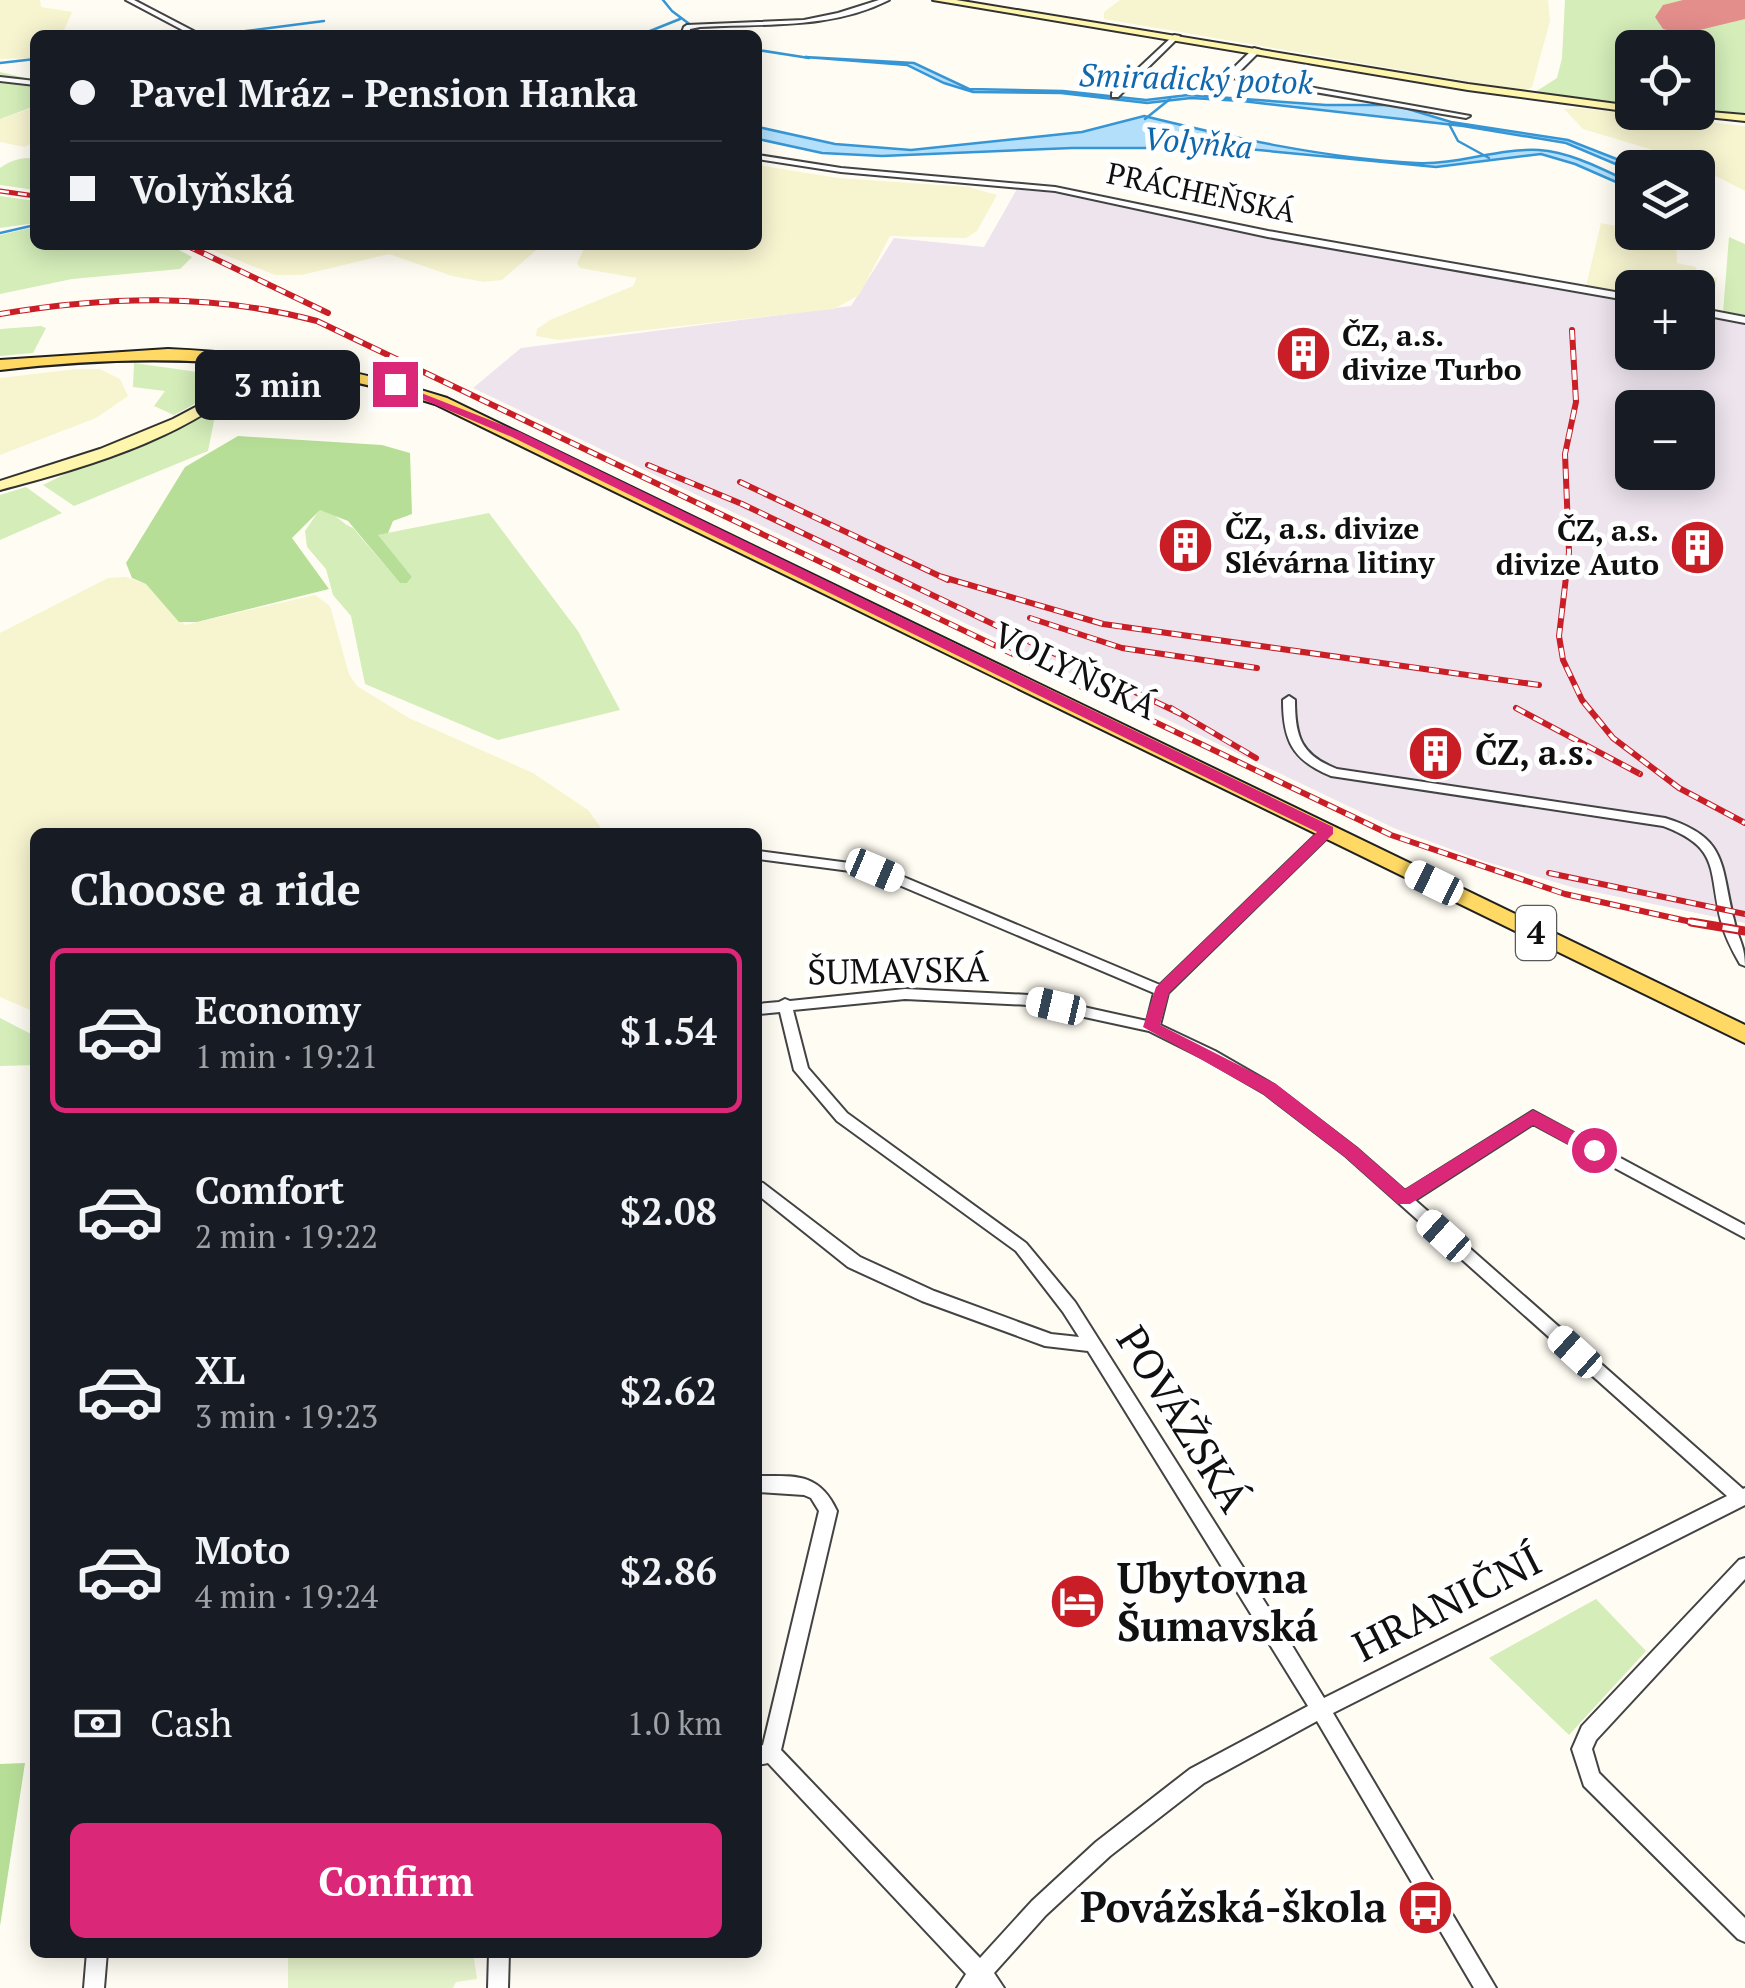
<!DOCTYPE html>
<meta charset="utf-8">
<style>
body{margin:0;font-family:"PT Serif",serif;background:#20242c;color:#f1f3f6;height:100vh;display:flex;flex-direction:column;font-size:38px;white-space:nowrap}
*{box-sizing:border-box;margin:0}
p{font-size:32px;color:#9ea1a6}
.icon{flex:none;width:55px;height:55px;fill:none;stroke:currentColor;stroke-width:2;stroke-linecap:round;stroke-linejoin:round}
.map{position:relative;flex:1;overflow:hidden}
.side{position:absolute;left:30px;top:828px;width:732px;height:1130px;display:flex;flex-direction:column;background:#171b24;border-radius:15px;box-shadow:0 5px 25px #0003}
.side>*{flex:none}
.banner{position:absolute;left:30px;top:30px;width:732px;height:220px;border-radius:15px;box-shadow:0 5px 25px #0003;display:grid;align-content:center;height:220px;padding:0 40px;background:#171b24}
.buttons{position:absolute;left:1615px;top:30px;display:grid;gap:20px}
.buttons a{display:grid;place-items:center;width:100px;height:100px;border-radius:15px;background:#171b24;box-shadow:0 5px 25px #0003;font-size:50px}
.end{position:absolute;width:45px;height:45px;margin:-22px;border:12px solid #db2777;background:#fff;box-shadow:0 0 0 5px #fff}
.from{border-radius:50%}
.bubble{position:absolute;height:70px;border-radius:15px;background:#171b24;box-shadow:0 5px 25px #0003;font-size:32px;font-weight:700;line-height:70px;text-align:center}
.car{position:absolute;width:30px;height:60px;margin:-30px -15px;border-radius:12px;box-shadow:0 0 8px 2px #0007;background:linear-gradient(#fff 24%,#345 0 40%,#fff 0 76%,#345 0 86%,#fff 0)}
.banner b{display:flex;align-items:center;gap:35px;height:95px;font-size:38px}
.banner b+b{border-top:2px solid #363941}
.banner i{width:25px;height:25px;background:#f1f3f6}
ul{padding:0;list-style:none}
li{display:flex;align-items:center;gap:30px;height:165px;margin:0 20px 15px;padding:0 20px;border:5px solid transparent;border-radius:15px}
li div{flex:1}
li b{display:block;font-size:38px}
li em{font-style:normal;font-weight:700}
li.selected{border-color:#db2777}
li>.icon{width:90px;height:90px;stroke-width:1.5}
h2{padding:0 40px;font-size:45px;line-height:120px}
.pay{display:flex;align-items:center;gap:25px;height:110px;padding:0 40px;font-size:38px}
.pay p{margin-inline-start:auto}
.primary-button{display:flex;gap:20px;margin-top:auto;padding:20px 40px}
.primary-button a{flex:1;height:115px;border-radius:15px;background:#db2777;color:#fff;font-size:40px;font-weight:700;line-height:115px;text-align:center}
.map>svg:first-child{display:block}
.industrial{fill:#ede4ee;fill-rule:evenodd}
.farmland{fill:#f7f4d0}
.green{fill:#d4edb9}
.forest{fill:#b7de97}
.pitch{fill:#e5f3cb}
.water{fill:#b4dffa;stroke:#3696d5;stroke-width:2.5}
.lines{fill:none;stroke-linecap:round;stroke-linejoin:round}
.stream{stroke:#3696d5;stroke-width:2.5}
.runway{fill:#e48e8c;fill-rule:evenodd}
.street-casing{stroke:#434343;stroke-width:4}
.secondary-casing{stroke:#323232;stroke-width:4}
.primary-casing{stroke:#212121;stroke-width:4}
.street{fill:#fff;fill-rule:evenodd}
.secondary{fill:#fff6ae;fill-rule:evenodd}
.primary{fill:#ffd963;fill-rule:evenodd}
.rail-far2-casing{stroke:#c91e26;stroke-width:5}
.rail-far1-casing{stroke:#c91e26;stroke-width:6}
.rail-casing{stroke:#c91e26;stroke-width:9}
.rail-far2{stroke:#fff;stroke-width:2.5;stroke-dasharray:9;stroke-linecap:butt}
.rail-far1{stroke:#fff;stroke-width:4;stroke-dasharray:10;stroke-linecap:butt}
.rail{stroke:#fff;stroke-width:5;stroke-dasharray:16;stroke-linecap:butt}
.route{fill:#db2777}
.labels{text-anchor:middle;stroke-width:10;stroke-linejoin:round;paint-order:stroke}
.far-street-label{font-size:30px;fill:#101010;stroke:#fff}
.far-poi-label{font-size:30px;font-weight:bold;fill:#101010;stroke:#fff;text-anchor:start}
.far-water-label{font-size:32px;font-style:italic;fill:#1067ab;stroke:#fff}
.shield{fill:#fff;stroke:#585858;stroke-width:2.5}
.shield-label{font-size:32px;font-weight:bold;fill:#101010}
.street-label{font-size:35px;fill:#101010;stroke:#fff}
.poi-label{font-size:35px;font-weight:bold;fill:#101010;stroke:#fff;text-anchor:start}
.near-street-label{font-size:42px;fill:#101010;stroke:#fff}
.near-poi-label{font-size:42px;font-weight:bold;fill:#101010;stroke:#fff;text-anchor:start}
</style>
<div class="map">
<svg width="1745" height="1988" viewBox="0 0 1745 1988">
<rect width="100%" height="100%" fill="#fffdf3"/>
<path class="industrial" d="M1017,189l37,4 235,50 142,21 201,39v49h66v-36l47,9v598l-170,-35 -92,-27 -87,-32 -923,-441 48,-40 330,-42 43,-68 90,9zM1632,408h66v64h-66z"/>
<path class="farmland" d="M0,0h40l1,7 31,5 -10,23h-27v23l-35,1z
M1120,0h428l2,21 -18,66 -8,4 -420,-72v-7z
M35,107v34l-10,6 -25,-5v-23z
M1577,108l168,18v65l-62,-32 -100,-30 -19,-20z
M758,165l80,13 131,9 28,8 -20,36 -11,7 -76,-2 -31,59 -25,14 -276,31 -22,-4 1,-7 13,-9 83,-34 4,-8 -57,-10 -3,-5 9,-18h172z
M1601,223l31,6v3l44,6 1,25 19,4 1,7 20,4 -5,32 -14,-3v-19h-66v7l-46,-9z
M200,245h342l-40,35 -18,2 -32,-6 -63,-22 -87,21h-27z
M76,369h24l20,10 8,17 -32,22 -96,37v-77z
M126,577l20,7 39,41 130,-30 15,11 19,68 8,12 52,32 124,55 55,37 16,22h-569v180l-35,-15v-364l108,-55z"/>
<path class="green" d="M1565,0h180v113l-47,-2v-63h-66v57l-100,-11 25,-16 5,-20z
M0,72l35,8v26l-35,13z
M35,158v32l-35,-5v-17c12,-9 21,-10 35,-10z
M0,196l35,5v22l-35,5z
M35,227v18h135l22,12 -12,12 -108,10 -72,15v-59z
M1729,237l16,7v73l-22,-5z
M41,326l5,2 -13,25 -33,3v-27z
M134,363l92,13 1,2 -16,17 -37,20 -20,-9 11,-15 -32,-4z
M212,412l3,4 -7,35 -134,55 -31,-21 40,-20 66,-21z
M26,487l36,26 -62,27v-45z
M320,509c16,3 20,14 33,19l47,55h7l5,-6 -35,-42 112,-22 89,118 42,79 -122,30 -133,-56 -14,-68 -18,-21 -7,-26 -19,-22 -2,-16z
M0,1018l35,18v29l-35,1z
M1596,1599l50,52 -77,84 -80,-77z"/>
<path class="forest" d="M238,436l144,9 28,8 2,61 -19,7 -5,12 -10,2 34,42 -5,6h-7l-52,-62 -28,-11 -28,28 37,51 -132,33h-18l-33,-38 -14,-6 -6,-15 59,-96z
M25,1763l-25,163v-162z"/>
<path class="pitch" d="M288,1953h185l4,26 -21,3 -3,6h-165z"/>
<path class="water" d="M805,57l109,6 55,26 94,2 83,9 42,-5 138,10h69l56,17 117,18 69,27 -5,4 -66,-28 -103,-17 -221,-25 -51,-3 -44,5 -86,-10 -88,-1 -29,-9 -37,-18z
M1144,116c90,22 179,42 272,47 42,2 81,-15 123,-13 32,2 65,20 93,33v6l-57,-25 -34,-10 -105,13 -199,-19h-165l-190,8 -60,-3 -64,-14v-12l77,17 76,6 171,-18z"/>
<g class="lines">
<path class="stream" d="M663,0l9,11 32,24
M214,35l110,-14
M640,35l40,-16
M758,50l51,8
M0,63l35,-4
M1145,119l25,-20
M1449,124l9,17 31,17
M0,233l35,-8"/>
<path class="runway" d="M1683,0h62v19l-62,15 -20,-5 -8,-12 8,-12z"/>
<defs>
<path id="street" d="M126,0h8l67,35h-9z
M879,0h10c-59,30 -125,23 -189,27l-10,2 -1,6h-8l3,-8 3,-2 117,-5 34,-7z
M1174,35l6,1 -62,61h-6v-4z
M1254,48l7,2 -24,24 233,42 -4,2 -233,-40 -16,16h-6v-4z
M0,77l35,4v4l-35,-4z
M758,155l83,13 214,19 213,44 364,64v6l-364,-64 -213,-46 -214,-19 -83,-13z
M1698,308l47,9v6l-47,-9z
M1289,696l6,4c0,37 6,55 42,69l328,49c64,20 55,47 69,102 4,19 11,25 11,46l-5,-2c-8,-14 -15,-27 -19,-43 -13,-52 0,-73 -58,-95l-332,-50c-39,-16 -48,-36 -48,-76z
M1327,827l4,1 2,3 -2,3 -163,159 -8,32 55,26 59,34 82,63 49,43 128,-80 212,114v13l-212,-114 -118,76 328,289 2,-1v17l-412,208 163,275h-22l-157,-267 -113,62 -94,73 -64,59 -52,58 10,15h-47l9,-14 -198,-211 -10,2v-18l5,-2 56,-234 -8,-13 -7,-3 -46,-3v-16c37,0 61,-4 79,35l-56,239 199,208 52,-57 64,-59 94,-73 118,-63 -220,-355 -43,-5 -123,-45 -74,-34 -90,-72v-14l5,2 97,74 74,34 117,43 28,3 -16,-25 -47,-61 -179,-130 -43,-51 -14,-58 -22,2v-10l21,-2 6,-3 5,2 115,-12 124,6 118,26 7,-28 -281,-119 -115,-15v-8l122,16 280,118 163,-157zM905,999l124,6 120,26 56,28 59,34 82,63 381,340 -403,202 -42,-69 -207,-327 -49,-59 -179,-130 -39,-45 -15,-58z
M1745,1558v21l-149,161 -4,9 7,24 146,145v24l-7,-3 -154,-153 -12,-37 10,-23 157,-166z
M87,1952h20l-3,36h-20z
M489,1952h20l-1,36h-20z"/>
<path id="secondary" d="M933,0h23l512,84 164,22v6l-164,-22z
M1698,111l47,4v6l-85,-9z
M263,354l7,4c-61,75 -180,108 -270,132v-9l100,-32 73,-30 34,-18z"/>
<path id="primary" d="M168,349c97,4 186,19 279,49l1298,627v18l-1310,-639c-147,-47 -282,-52 -435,-34v-10z"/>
</defs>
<use href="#street" class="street-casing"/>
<use href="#secondary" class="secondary-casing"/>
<use href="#primary" class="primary-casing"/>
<use href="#street" class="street"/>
<use href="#secondary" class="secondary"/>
<use href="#primary" class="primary"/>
<defs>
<path id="rail-far2" d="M0,191l35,5"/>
<path id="rail-far1" d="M186,245l142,68
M0,314c108,-18 211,-21 317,7l1074,514 174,59 140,31
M1572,330l4,72 -11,52 4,98 -10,84 4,24 19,40 31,38 66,50 66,35
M648,465l94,39 439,210
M740,482l208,98
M939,576l164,48 436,61
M1030,618l92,30 135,20
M1171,708l85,50
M1516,708l124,66
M1549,873l196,41"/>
<path id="rail" d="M1691,922l54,9"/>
</defs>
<use href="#rail-far2" class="rail-far2-casing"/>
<use href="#rail-far1" class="rail-far1-casing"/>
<use href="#rail" class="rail-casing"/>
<use href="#rail-far2" class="rail-far2"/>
<use href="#rail-far1" class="rail-far1"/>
<use href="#rail" class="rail"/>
</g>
<path class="route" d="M391,381l129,51 813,395v7l-164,159 -9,32 116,59 81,63 48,42 128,-79 67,35v10h-13l-54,-30 -123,79h-12l-53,-47 -82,-63 -120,-67 13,-40 161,-155 -805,-395 -121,-51z"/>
<defs>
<symbol id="building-disc" viewBox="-11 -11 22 22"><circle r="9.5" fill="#c91e26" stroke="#fff"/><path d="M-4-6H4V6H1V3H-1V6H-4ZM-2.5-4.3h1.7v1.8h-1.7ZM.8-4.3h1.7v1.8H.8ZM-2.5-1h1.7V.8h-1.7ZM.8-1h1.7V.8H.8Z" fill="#fff"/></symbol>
<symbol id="hotel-disc" viewBox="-11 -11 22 22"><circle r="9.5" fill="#c91e26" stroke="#fff"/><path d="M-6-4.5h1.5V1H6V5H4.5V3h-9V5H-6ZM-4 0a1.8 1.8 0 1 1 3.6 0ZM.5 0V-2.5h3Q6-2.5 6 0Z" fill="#fff"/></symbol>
<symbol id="bus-disc" viewBox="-11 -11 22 22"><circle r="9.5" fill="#c91e26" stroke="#fff"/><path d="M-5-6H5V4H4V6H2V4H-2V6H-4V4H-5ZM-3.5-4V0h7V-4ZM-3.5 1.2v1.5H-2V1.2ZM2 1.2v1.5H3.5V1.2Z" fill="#fff"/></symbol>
</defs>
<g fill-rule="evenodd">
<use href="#building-disc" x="1272" y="322" width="63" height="63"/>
<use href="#building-disc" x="1154" y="514" width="63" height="63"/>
<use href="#building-disc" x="1666" y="516" width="63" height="63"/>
<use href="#building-disc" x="1404" y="722" width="63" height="63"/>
<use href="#hotel-disc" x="1046" y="1570" width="63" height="63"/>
<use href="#bus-disc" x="1394" y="1876" width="63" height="63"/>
</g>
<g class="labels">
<g class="far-street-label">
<text transform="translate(1201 193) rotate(12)" y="10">PRÁCHEŇSKÁ</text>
</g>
<g class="far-poi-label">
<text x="1342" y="346">ČZ, a.s.<tspan x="1342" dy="34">divize Turbo</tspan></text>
<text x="1225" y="539">ČZ, a.s. divize<tspan x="1225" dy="34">Slévárna litiny</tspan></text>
<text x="1659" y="541" text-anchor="end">ČZ, a.s.<tspan x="1659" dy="34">divize Auto</tspan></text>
</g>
<g class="far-water-label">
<text transform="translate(1196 79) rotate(2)" y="11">Smiradický potok</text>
<text transform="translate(1198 143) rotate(5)" y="11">Volyňka</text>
</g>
<rect class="shield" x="1516" y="906" width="40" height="54" rx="8"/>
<g class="shield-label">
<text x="1536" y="944">4</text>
</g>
<g class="street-label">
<text transform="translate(1075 671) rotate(26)" y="12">VOLYŇSKÁ</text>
<text transform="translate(898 971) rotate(-1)" y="12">ŠUMAVSKÁ</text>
</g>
<g class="poi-label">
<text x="1475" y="765">ČZ, a.s.</text>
</g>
<g class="near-street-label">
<text transform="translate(1183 1419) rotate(58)" y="15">POVÁŽSKÁ</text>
<text transform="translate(1447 1603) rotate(-27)" y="15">HRANIČNÍ</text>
</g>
<g class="near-poi-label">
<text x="1117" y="1593">Ubytovna<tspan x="1117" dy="48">Šumavská</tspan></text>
<text x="1387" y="1922" text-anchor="end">Povážská-škola</text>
</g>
</g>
</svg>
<div class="buttons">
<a><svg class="icon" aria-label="locate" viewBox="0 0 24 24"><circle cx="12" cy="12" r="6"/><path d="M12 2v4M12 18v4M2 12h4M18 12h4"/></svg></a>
<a><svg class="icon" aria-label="layers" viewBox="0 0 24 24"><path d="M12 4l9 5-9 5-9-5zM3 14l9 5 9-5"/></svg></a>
<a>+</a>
<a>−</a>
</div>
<i class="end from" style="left:1594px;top:1150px"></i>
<i class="end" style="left:395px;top:384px"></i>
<div class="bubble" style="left:195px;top:350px;width:165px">3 min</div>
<i class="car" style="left:875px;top:870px;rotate:113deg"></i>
<i class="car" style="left:1434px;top:883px;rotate:296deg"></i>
<i class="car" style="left:1056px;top:1006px;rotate:283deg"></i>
<i class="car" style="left:1444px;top:1236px;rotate:312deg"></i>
<i class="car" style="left:1575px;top:1352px;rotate:312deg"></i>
<div class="banner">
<b><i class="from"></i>Pavel Mráz - Pension Hanka</b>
<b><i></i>Volyňská</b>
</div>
<section class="side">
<h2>Choose a ride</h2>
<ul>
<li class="selected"><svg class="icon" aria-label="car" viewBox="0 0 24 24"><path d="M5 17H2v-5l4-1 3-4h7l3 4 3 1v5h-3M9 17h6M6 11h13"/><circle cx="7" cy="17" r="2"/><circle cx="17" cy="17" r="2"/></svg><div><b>Economy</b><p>1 min · 19:21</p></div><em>$1.54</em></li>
<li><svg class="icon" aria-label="car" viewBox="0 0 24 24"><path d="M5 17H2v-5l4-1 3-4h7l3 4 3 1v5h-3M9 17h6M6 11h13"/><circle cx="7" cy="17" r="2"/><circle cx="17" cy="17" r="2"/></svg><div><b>Comfort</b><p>2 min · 19:22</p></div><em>$2.08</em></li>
<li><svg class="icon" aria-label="car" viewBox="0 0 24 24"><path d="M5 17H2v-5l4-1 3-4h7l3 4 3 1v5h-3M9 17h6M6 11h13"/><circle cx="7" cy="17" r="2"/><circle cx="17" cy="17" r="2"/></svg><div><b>XL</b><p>3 min · 19:23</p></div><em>$2.62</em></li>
<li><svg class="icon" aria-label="car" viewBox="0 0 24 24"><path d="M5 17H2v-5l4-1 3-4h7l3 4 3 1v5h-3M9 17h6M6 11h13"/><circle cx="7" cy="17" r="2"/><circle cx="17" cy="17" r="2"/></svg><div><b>Moto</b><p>4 min · 19:24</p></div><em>$2.86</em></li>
</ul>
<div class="pay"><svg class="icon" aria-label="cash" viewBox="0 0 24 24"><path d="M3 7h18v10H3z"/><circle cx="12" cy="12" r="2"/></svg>Cash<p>1.0 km</p></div>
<div class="primary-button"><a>Confirm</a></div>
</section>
</div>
